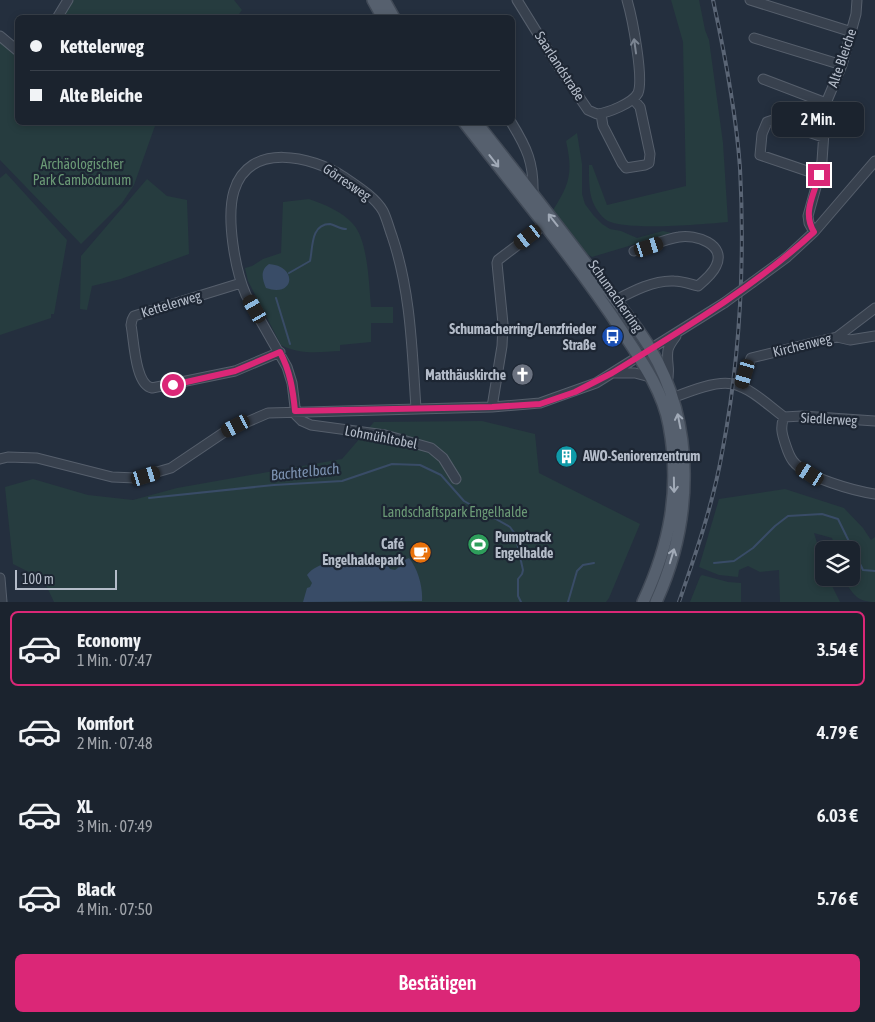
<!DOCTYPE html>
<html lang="de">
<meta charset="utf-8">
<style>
body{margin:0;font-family:"Asap Condensed",sans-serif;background:#242b36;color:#f1f3f6;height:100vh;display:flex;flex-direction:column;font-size:19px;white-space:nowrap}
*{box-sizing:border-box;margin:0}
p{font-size:16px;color:#a0a4aa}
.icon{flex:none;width:28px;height:28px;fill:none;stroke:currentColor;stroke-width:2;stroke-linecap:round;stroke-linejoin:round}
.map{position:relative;height:602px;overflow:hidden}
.sheet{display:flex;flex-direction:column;background:#1b232e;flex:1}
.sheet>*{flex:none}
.banner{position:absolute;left:15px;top:15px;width:500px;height:110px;border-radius:8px;box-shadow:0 2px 8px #0003,0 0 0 1px #39404a;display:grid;align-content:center;height:110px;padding:0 15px;background:#1b232e}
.fabs{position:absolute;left:815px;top:541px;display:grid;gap:10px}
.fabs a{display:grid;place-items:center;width:45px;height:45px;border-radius:8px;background:#1b232e;box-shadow:0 2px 8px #0003,0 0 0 1px #39404a;font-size:25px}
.scale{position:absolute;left:15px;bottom:12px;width:102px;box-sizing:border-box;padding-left:5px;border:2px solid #b4bcc9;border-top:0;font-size:14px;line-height:18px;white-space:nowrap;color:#b4bcc9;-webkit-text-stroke:4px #1d2633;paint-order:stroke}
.end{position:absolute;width:22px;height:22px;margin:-11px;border:6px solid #db2777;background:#fff;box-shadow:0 0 0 2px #fff}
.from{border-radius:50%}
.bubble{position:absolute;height:35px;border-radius:8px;background:#1b232e;box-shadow:0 2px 8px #0003,0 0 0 1px #39404a;font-size:16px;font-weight:600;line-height:35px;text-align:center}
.car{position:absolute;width:15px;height:30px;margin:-15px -8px;border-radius:6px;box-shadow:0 0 4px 1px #0007;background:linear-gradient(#222 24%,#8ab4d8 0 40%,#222 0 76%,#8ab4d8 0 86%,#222 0)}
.banner b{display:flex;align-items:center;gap:18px;height:48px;font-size:19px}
.banner b+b{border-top:1px solid #39404a}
.banner i{width:12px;height:12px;background:#f1f3f6}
ul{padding:9px 0 0;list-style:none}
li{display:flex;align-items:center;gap:15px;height:75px;margin:0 10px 8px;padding:0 5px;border:2px solid transparent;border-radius:8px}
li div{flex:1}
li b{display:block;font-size:19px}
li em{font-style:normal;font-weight:600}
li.current{border-color:#db2777}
li>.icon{width:45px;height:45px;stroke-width:1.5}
.primary-button{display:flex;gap:10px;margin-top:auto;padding:10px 15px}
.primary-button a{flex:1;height:58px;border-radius:8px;background:#db2777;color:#fff;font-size:20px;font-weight:600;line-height:58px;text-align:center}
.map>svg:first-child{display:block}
.green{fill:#263c3f}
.water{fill:#394c67}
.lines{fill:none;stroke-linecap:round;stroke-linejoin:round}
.stream{stroke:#394c67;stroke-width:2}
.minor-casing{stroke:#565f6c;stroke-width:11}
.major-casing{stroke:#414a57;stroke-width:14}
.minor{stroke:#38414e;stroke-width:9}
.major{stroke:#56606e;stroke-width:11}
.rail-casing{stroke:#5a6575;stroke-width:4}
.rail{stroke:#1d2633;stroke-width:2;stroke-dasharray:5.5;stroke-linecap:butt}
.minor-bridge-casing{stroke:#565f6c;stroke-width:11;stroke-linecap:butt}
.minor-bridge{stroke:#38414e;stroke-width:9}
.oneway{stroke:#7c8592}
.oneway2{stroke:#a1aab7}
.route{stroke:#db2777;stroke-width:6}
.labels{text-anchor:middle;stroke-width:4.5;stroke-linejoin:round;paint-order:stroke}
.street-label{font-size:14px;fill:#b4bcc9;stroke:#1d2633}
.park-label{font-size:14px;fill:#6b9a76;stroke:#1d2633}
.poi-label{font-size:14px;font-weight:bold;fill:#b4bcc9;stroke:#1d2633;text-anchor:end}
.water-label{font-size:15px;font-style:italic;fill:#7c92b1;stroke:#1d2633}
</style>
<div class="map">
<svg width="875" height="602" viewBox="0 0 875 602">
<rect width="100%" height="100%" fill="#242f3e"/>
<path class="green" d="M73,0h161l8,10 -6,8h-175z
M671,0h28l6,30 4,10 14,103 5,79c-23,2 -108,10 -123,-3 -17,-15 -16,-34 -16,-54h3l15,40 79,-19 -3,-144z
M0,41l17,15 1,66 138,1 -22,62 -12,18 -41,41 -81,-84z
M577,133l5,31v30l3,10 9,12 8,8 8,5 11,2 16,7 26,-7 9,2 -80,24 -8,-5 -31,-42c17,-26 20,-38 13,-69z
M6,173l61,67 -13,74h-3v4l-51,17v-157z
M147,179l20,17 20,4 2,54 -68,25 -29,7 -5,24 -7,-1 1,-53z
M309,199c16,6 33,12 44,25 15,16 16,61 18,83h22v16h-22v19l-31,3v6c-19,1 -41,4 -59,-6l-33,-64 -3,-13 7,-2 11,-7 18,-6 2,-51z
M482,421l53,13 4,39 101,51 -31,74 -3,4h-552l-11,-23 -30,-15 -8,-77 28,-8 55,16 45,5 44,-12 165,-29 32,-37z
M785,489l59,19 19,20 8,12 4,-3v65c-19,0 -22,-9 -32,-23v-1h8v-28h-15l-4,-12 -18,-5 10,33v12h4l12,24h-60l-1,-32 -19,2 -12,-6 -9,4 -1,7 -19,-2 -20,-8 20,-68z
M702,575l26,7 13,1v19h-51l10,-25z"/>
<path class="water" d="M269,264c29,2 26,34 -3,24 -4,-9 -6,-18 3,-24z
M354,558h20l10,1 6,10 5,1 4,-3 1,-5 9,-4c9,11 14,29 13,43l-119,1 4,-14 3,-1 2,-4 -5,-8c10,-13 32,-15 47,-17z"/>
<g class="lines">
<path class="stream" d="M289,273l21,-12c3,-12 0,-37 20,-37 5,1 10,5 16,5
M276,298l14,46
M149,498l125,-13 68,-4 50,-17 28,1 21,10 23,26 46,26 5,7 8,36 -1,4 -4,5v17l3,6
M714,563l20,-2 19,-13 22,-22 13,-10 34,-2 16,5 25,51 12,1
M568,602l9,-31 6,-6 11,-2"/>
<defs>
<path id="minor" d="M517,0l39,63 32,47 9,4c11,-1 36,-11 41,-21 6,-15 -6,-76 -11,-93
M750,0l102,32
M57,18l11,-18
M0,36l18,15
M754,38l88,27
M763,79l63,24
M601,114l2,12 19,37 4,5 19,-3 4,-2 1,-9 -10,-47 -7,-8
M511,122c16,26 23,41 22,72
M819,175l-59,-20 2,-21 5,-12 6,-2 50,17
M814,232l-5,-9 -1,-7 8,-29 6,-26 4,-58 16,-38 14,-51 1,-14
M753,282l34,-25 27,-25 61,-71
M241,283l-107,33 -2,4 -1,5c3,15 4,60 21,63l83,-17 45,-19
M616,300c17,-9 38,-20 58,-19 8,0 16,3 24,5 6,-5 15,-13 18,-20 11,-22 -21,-32 -37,-29 -15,2 -30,10 -45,14
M837,337l13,3 25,-4
M615,373h20l15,4
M667,382c4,-12 -1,-20 1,-32 1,-5 5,-10 8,-14
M741,387l10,-29 86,-21 38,-29
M667,400c16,-6 48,-20 65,-16 18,3 37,22 52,33 -4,10 -2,17 1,26 2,6 4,13 8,18 13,17 62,30 82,33
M492,407l10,-61 1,-22 -6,-61 1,-3 46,-35
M416,408c-4,-57 -5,-116 -24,-172 -3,-8 -5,-17 -9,-25 -8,-14 -26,-25 -39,-34 -32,-21 -95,-36 -110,14 -8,27 1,79 12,104l41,72 5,16 4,32 6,6 9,4 74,10 46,13 12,10 13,21
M784,417l18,-1 73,5
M0,459l8,-2 29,1 75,19 24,1 35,-10 55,-37 42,-18 224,-6 48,-4 56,-20 128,-80
M0,578l2,24"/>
<path id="major" d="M373,0l10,18
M384,0l10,18
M464,122c53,69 110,136 158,209 19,29 41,60 47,94 12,64 1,119 -26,177
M476,122c38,48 76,96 112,144 21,27 44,52 62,82 46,77 43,173 6,254"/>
</defs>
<use href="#minor" class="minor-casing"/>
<use href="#major" class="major-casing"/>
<use href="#minor" class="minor"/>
<use href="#major" class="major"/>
<defs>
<path id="rail" d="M679,602c17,-49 34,-98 43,-149 18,-94 23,-190 18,-285 -4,-57 -15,-113 -27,-168"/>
</defs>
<use href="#rail" class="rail-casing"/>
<use href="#rail" class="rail"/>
<defs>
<path id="minor-bridge" d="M724,303l29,-21"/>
</defs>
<use href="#minor-bridge" class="minor-bridge-casing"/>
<use href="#minor-bridge" class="minor-bridge"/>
</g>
<defs><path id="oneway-shaft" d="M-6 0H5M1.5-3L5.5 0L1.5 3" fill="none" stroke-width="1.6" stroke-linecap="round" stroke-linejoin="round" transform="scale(1.25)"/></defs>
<use class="oneway" href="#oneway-shaft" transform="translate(635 46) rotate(-98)"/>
<g class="oneway2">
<use href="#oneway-shaft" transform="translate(494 161) rotate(52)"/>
<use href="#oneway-shaft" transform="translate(553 220) rotate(-128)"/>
<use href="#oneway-shaft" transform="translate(679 421) rotate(-101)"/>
<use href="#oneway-shaft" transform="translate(674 485) rotate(89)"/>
<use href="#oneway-shaft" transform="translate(672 556) rotate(-73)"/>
</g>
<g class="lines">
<path class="route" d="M173,385l62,-14 45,-19c10,19 13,38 15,59l197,-4 48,-3 35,-12 37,-19c70,-43 141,-85 202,-141 -12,-20 0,-36 5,-57"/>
</g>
<defs>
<symbol id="bus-disc" viewBox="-11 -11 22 22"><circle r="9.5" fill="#1a4fb4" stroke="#1d2633"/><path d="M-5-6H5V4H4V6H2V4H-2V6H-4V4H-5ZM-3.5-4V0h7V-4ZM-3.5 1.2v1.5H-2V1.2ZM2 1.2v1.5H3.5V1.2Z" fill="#fff"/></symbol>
<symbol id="church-disc" viewBox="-11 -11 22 22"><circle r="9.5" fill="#6b7280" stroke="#1d2633"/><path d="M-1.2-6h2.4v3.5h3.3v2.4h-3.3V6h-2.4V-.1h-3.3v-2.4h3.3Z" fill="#fff"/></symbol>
<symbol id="building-disc" viewBox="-11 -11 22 22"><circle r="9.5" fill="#0f9aa8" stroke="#1d2633"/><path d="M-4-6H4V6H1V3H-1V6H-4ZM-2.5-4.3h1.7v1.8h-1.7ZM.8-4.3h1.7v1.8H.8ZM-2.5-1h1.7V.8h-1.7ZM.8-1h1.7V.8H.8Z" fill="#fff"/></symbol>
<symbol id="stadium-disc" viewBox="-11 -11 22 22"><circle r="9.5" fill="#2e9e5b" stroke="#1d2633"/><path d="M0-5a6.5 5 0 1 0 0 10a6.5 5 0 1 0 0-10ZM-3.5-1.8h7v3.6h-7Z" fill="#fff"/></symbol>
<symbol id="cafe-disc" viewBox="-11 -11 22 22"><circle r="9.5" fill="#e8710a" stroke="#1d2633"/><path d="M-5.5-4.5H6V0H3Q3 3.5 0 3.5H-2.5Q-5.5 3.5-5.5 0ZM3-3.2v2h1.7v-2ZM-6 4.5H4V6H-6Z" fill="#fff"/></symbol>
</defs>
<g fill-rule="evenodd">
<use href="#bus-disc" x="600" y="324" width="25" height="25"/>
<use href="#church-disc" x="510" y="362" width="25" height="25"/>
<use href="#building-disc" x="554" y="444" width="25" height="25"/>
<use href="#stadium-disc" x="466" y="532" width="25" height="25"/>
<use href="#cafe-disc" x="408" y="540" width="25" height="25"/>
</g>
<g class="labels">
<g class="street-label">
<text transform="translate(842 58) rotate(-71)" y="5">Alte Bleiche</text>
<text transform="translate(560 66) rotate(57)" y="5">Saarlandstraße</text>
<text transform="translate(347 182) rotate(34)" y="5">Görresweg</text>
<text transform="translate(616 296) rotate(55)" y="5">Schumacherring</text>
<text transform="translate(171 304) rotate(-17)" y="5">Kettelerweg</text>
<text transform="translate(802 345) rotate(-14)" y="5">Kirchenweg</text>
<text transform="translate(829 419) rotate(3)" y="5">Siedlerweg</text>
<text transform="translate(381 437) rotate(11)" y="5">Lohmühltobel</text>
</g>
<g class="park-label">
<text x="82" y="169">Archäologischer<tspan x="82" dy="16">Park Cambodunum</tspan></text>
<text x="455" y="517">Landschaftspark Engelhalde</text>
</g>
<g class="poi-label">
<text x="596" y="334">Schumacherring/Lenzfrieder<tspan x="596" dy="16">Straße</tspan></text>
<text x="506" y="380">Matthäuskirche</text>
<text x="583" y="461" text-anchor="start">AWO-Seniorenzentrum</text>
<text x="495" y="542" text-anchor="start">Pumptrack<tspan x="495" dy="16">Engelhalde</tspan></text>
<text x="404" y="549">Café<tspan x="404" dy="16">Engelhaldepark</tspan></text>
</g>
<g class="water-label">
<text transform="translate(305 472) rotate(-6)" y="5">Bachtelbach</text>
</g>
</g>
</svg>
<div class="fabs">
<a><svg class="icon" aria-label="layers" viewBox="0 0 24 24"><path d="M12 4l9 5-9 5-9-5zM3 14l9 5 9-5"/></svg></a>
</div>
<div class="scale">100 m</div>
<i class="end from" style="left:173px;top:385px"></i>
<i class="end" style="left:819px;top:175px"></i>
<div class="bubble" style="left:772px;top:102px;width:92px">2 Min.</div>
<i class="car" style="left:528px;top:237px;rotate:232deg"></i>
<i class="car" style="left:649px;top:247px;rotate:72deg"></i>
<i class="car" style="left:255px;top:309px;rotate:330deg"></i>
<i class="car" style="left:745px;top:374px;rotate:197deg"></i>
<i class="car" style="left:236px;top:426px;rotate:243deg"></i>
<i class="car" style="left:810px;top:474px;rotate:302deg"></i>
<i class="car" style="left:146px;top:476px;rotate:73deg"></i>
<div class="banner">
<b><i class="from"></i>Kettelerweg</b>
<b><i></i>Alte Bleiche</b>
</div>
</div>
<section class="sheet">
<ul>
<li class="current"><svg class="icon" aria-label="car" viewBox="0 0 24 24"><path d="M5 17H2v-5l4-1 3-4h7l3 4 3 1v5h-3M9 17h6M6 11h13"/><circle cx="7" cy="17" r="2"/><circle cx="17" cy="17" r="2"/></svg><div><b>Economy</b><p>1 Min. · 07:47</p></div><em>3.54 €</em></li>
<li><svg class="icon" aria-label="car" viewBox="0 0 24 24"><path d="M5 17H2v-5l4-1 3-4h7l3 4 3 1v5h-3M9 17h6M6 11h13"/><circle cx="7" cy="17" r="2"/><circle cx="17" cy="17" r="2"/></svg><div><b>Komfort</b><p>2 Min. · 07:48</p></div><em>4.79 €</em></li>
<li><svg class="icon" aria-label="car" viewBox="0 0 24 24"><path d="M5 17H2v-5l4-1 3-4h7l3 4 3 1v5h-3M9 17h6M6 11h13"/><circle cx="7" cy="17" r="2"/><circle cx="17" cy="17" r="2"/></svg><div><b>XL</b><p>3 Min. · 07:49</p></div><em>6.03 €</em></li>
<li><svg class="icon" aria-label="car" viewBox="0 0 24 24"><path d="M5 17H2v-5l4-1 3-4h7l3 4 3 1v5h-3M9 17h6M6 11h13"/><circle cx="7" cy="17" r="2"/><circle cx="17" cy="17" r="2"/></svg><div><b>Black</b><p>4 Min. · 07:50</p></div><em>5.76 €</em></li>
</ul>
<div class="primary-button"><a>Bestätigen</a></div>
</section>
